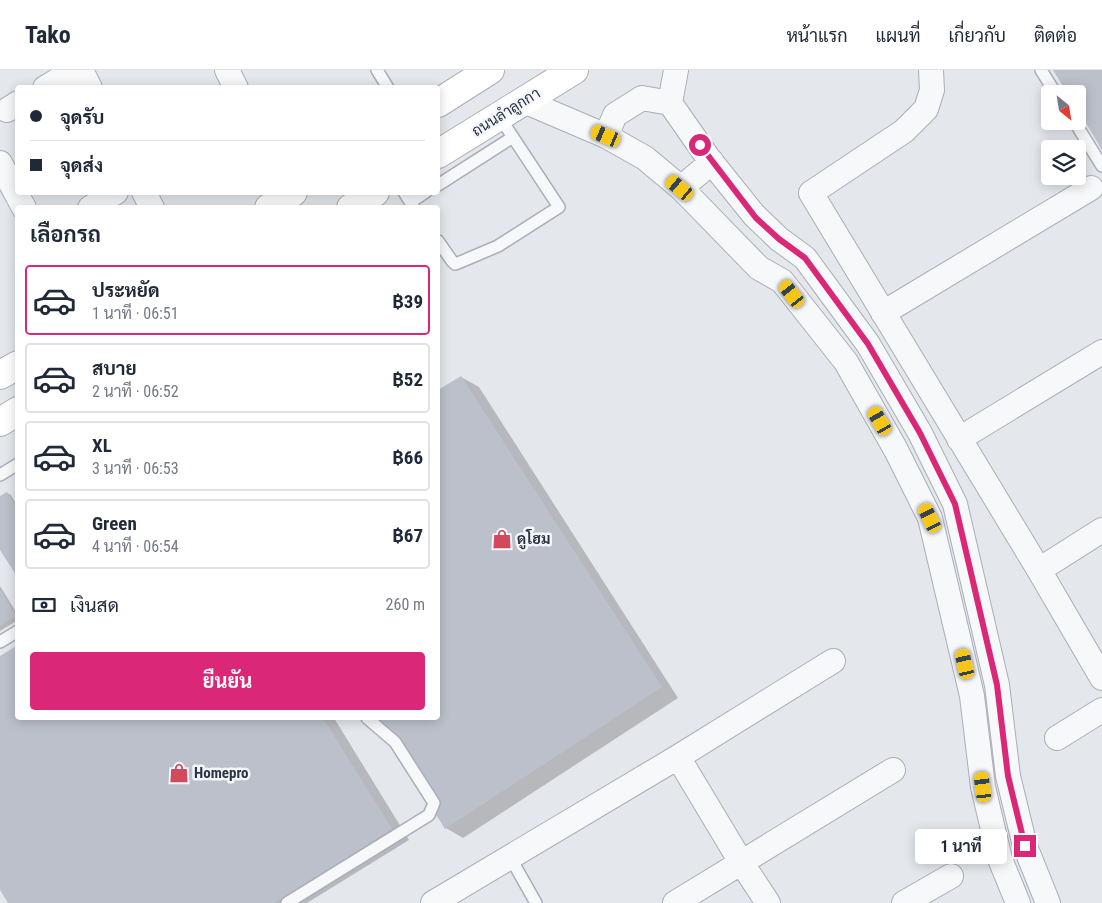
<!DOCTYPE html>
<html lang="th">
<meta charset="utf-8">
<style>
body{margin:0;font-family:"Roboto Condensed",Sarabun,sans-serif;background:#f2f2f3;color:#1f2937;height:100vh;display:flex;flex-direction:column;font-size:19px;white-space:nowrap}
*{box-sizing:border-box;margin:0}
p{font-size:16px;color:#747a83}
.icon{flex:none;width:28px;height:28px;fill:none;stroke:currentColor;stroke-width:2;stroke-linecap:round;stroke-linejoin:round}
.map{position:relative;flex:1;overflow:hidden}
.sheet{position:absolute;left:15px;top:135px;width:425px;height:515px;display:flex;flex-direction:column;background:#fff;border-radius:5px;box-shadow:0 2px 12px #0003}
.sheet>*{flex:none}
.top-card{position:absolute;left:15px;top:15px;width:425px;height:110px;border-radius:5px;box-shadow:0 2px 12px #0003;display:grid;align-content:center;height:110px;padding:0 15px;background:#fff}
.needle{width:32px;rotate:150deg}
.fabs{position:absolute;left:1041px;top:15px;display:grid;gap:10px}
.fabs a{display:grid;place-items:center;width:45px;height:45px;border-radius:5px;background:#fff;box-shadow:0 2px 12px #0003;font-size:25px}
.end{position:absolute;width:22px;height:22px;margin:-11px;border:6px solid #db2777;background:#fff;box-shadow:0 0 0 2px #fff}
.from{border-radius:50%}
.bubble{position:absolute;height:35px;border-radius:5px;background:#fff;box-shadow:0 2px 12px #0003;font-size:16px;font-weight:700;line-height:35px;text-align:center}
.car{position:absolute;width:15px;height:30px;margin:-15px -8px;border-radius:6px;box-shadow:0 0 4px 1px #0007;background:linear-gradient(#f5c518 24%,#345 0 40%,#f5c518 0 76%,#345 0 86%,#f5c518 0)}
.top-card b{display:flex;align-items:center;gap:18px;height:48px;font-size:19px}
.top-card b+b{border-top:1px solid #e0e1e3}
.top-card i{width:12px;height:12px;background:#1f2937}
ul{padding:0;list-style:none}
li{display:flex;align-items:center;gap:15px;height:70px;margin:0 10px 8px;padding:0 5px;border:2px solid #e0e1e3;border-radius:5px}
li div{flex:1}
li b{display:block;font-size:19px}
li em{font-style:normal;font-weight:700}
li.current{border-color:#db2777}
li>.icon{width:45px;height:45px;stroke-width:1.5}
h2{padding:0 15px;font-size:22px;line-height:60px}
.pay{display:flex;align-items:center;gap:12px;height:55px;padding:0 15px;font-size:19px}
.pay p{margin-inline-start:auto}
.action{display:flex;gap:10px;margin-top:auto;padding:10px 15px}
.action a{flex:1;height:58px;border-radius:5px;background:#db2777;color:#fff;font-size:20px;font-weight:700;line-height:58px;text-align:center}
header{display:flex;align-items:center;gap:30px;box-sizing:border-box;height:70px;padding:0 25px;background:#fff;border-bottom:1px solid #e0e1e3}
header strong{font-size:24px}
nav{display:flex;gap:28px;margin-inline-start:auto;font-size:18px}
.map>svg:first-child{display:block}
.shadow{fill:#0003}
.building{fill:#bbc0ca}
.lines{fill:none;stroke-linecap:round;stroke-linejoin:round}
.lane-casing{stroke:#a9aeb7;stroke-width:14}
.street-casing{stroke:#a9aeb7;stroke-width:26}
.secondary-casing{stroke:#a9aeb7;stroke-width:30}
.lane{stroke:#f7f8fa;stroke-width:11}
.street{stroke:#f7f8fa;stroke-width:24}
.secondary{stroke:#fff;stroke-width:28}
.route{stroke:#db2777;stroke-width:6}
.labels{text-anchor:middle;stroke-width:5;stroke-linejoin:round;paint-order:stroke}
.street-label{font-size:15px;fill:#2b3445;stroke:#f4f6f9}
.poi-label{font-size:15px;font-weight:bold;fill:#2b3445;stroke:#f4f6f9;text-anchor:start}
</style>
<header>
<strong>Tako</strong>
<nav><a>หน้าแรก</a><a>แผนที่</a><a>เกี่ยวกับ</a><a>ติดต่อ</a></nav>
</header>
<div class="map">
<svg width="1102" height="833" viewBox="0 0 1102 833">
<rect width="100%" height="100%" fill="#e4e7ec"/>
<path class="shadow" d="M461,307l18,10 199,311 -215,140 -17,-10 -69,-110h61v-326z
M7,423l4,2 7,12v69l-18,-29v-50z
M0,516l18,29v5l-18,11z
M0,588l18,60h316l75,122 -102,63h-298l-9,-15z"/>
<path class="building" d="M1053,0h49v80l-24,-40v-16h-10z
M461,306l201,311 -217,142 -69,-111h62v-328z
M7,422l11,17v69l-18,-28v-54z
M0,519l16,27 -16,10z
M18,575v73h305l69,111 -118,74h-266l-8,-13v-234z"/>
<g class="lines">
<defs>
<path id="lane" d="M377,0l11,18
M1041,0l15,24
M1074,51l28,45
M438,115l75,-48
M404,122l10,16
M411,132l15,-10
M438,171l14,20 3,3 3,-1 40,-17 61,-39 -60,-91
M0,405l18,-11
M0,572l18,-11
M510,787l26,46
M287,833l142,-88 5,-12 -39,-61 -28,-24"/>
<path id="street" d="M81,0l9,18
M227,0l9,18
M676,0l-6,33 39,56 45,56 25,24 26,19 63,86 52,89 35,71 42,181 11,91 17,70 23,57
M931,0l1,20 -6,19 -22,22 -93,62 228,377 63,108
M45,18l30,-18
M524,31l82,35 39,22 36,30 78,80 23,13 64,81 50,88 34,68 42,178 11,91 17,72 18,44
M7,40l11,-7
M606,66l9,-21 27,-17 28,5
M0,93l24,45
M681,118l31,-26
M144,122l8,16
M90,138l26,-16
M883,243l208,-125
M959,369l143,-87
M1039,500l63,-40
M1057,668l45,-28
M678,687l63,105 27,41
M433,833l245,-146 155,-96
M675,833l218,-133
M904,833l47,-27"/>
<path id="secondary" d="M438,33l52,-33
M438,84l136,-84
M269,138l24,-16
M351,138l24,-16
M0,305l18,-10
M0,352l18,-11"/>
</defs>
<use href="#lane" class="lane-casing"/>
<use href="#street" class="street-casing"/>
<use href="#secondary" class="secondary-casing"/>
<use href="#lane" class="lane"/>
<use href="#street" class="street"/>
<use href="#secondary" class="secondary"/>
</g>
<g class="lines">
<path class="route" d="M700,75l56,73 23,21 26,19 63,86 52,89 35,71 42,181 11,91 17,70"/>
</g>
<defs>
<symbol id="shop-bare" viewBox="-9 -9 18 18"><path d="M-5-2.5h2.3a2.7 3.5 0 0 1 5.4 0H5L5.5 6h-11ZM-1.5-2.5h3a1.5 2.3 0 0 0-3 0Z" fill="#d1495b" stroke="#f4f6f9" stroke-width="2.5" paint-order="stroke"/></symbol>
</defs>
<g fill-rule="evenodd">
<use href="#shop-bare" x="488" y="455" width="28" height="28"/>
<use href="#shop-bare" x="165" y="689" width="28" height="28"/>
</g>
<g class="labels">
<g class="street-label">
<text transform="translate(506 42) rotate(-32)" y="5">ถนนลำลูกกา</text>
</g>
<g class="poi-label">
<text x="517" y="474">ดูโฮม</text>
<text x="194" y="708">Homepro</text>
</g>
</g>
</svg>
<div class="fabs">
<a><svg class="needle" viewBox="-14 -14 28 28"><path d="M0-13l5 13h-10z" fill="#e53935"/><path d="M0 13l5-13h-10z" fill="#747a83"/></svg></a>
<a><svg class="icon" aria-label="layers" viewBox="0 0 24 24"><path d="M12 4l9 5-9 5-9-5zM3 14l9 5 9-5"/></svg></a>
</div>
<i class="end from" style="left:700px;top:75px"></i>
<i class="end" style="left:1025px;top:776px"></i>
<div class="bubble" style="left:915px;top:759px;width:92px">1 นาที</div>
<i class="car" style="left:606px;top:66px;rotate:293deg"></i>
<i class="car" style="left:680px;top:118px;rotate:310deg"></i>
<i class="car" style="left:792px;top:224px;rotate:322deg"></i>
<i class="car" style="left:880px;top:351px;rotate:330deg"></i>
<i class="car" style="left:930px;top:448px;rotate:334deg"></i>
<i class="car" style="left:965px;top:594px;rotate:347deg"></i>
<i class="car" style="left:983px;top:717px;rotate:353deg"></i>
<div class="top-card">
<b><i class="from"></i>จุดรับ</b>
<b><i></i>จุดส่ง</b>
</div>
<section class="sheet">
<h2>เลือกรถ</h2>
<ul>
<li class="current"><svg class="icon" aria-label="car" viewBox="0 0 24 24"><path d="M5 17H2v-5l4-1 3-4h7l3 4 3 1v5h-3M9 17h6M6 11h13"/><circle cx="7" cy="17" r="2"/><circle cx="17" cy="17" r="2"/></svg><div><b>ประหยัด</b><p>1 นาที · 06:51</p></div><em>฿39</em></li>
<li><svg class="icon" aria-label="car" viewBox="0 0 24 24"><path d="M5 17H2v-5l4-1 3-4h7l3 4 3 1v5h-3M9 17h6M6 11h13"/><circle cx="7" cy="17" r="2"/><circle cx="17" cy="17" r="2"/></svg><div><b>สบาย</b><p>2 นาที · 06:52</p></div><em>฿52</em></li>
<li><svg class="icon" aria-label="car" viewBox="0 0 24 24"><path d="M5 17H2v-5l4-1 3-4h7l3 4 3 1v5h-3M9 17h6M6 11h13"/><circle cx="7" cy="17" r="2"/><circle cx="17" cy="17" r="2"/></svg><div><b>XL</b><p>3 นาที · 06:53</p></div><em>฿66</em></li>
<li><svg class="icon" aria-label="car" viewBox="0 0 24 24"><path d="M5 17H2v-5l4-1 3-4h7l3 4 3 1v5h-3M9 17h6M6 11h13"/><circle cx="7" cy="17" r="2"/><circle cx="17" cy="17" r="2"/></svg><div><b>Green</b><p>4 นาที · 06:54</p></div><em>฿67</em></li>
</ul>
<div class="pay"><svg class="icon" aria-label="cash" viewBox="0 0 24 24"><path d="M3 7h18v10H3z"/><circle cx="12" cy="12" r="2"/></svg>เงินสด<p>260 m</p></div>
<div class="action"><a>ยืนยัน</a></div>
</section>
</div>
